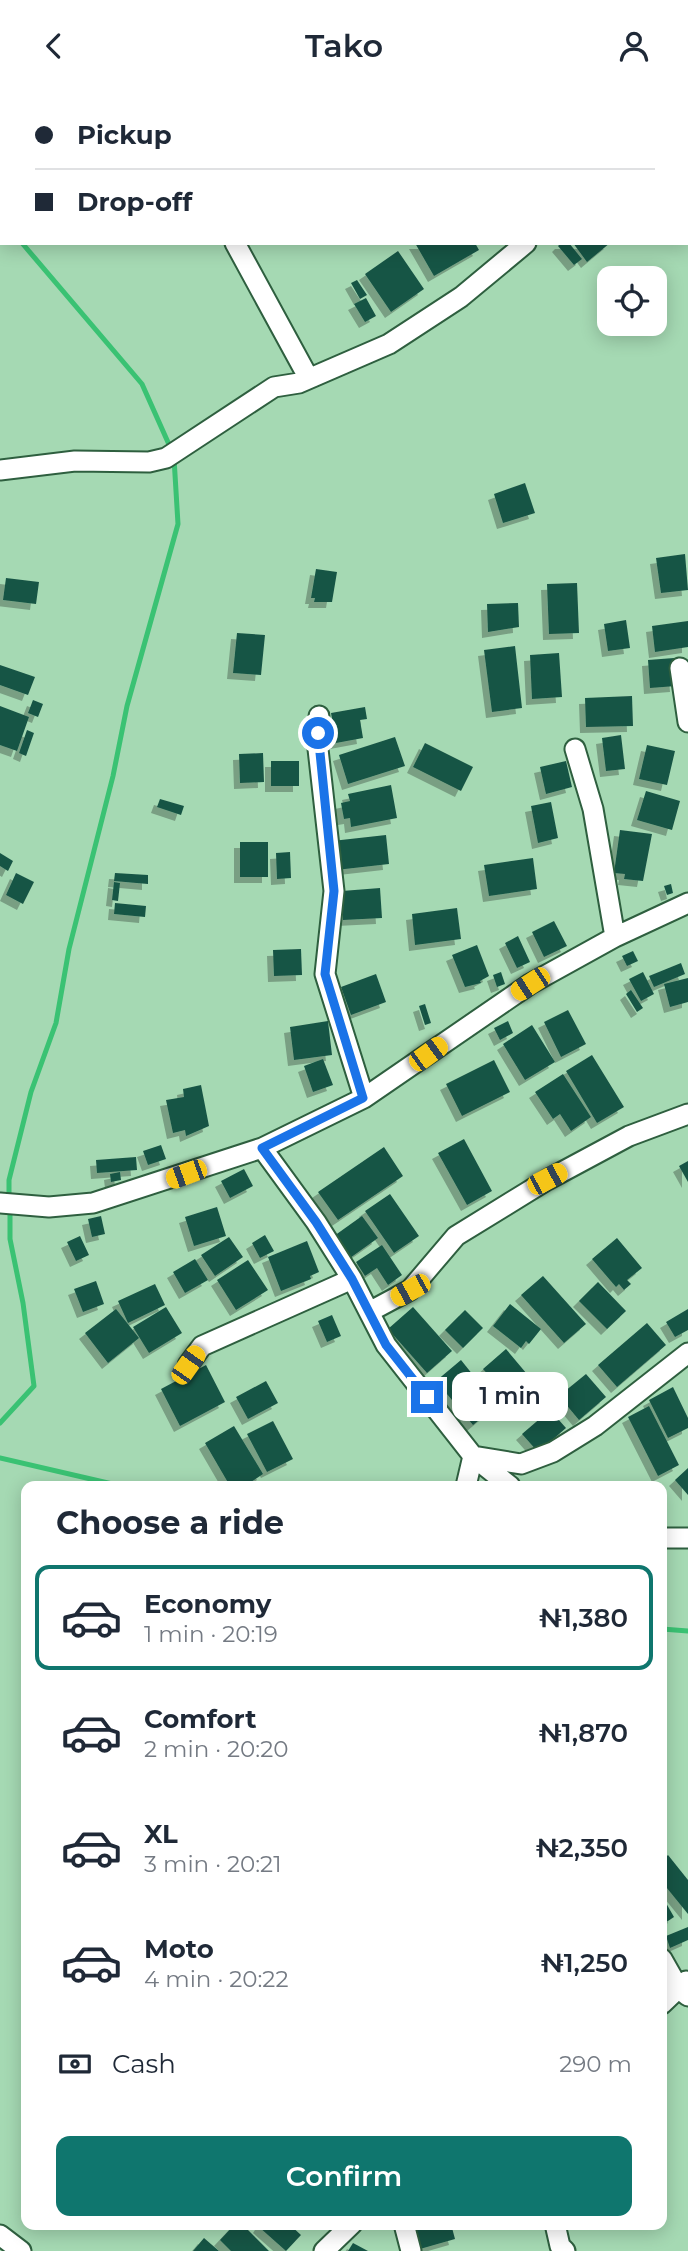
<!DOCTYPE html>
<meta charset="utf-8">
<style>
body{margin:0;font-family:Montserrat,sans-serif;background:#f2f2f3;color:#1f2937;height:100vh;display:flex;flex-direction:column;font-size:26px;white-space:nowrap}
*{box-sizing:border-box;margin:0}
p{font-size:23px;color:#747a83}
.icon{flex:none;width:38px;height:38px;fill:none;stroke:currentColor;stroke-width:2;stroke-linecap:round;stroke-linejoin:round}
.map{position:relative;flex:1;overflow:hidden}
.side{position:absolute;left:21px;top:1390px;width:646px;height:749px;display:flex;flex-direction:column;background:#fff;border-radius:14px;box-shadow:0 4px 18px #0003}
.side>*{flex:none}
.banner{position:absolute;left:0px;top:0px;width:690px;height:154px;box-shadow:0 4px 18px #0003;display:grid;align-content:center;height:154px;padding:0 35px;background:#fff}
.controls{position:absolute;left:597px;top:175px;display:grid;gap:14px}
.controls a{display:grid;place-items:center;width:70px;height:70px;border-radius:14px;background:#fff;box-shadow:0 4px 18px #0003;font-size:35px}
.end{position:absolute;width:32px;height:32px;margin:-16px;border:9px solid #1a73e8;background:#fff;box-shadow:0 0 0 4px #fff}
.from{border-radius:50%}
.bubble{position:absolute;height:49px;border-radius:14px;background:#fff;box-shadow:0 4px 18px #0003;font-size:23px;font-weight:600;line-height:49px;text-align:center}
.car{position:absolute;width:21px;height:42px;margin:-21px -10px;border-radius:9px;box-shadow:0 0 5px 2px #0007;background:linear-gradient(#f5c518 24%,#345 0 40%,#f5c518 0 76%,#345 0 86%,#f5c518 0)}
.banner b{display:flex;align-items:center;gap:24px;height:66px;font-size:26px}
.banner b+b{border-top:2px solid #e0e1e3}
.banner i{width:18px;height:18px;background:#1f2937}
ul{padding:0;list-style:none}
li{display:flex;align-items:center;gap:21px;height:105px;margin:0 14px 10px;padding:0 21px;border:4px solid transparent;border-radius:14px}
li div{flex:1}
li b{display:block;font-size:26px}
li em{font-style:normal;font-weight:600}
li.selected{border-color:#0f766e}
li>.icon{width:63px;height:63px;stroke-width:1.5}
h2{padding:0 35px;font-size:32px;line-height:84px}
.pay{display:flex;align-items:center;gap:18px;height:77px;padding:0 35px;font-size:26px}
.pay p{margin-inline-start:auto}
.action{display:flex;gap:14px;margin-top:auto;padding:14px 35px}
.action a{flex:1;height:80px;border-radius:14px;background:#0f766e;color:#fff;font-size:28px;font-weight:600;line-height:80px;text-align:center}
header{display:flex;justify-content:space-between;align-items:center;height:91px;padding:0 35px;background:#fff;font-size:32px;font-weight:600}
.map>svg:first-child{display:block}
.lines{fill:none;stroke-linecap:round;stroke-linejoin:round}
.stream{stroke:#3ac273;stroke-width:5}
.building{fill:#195445;filter:url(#shadow)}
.minor-casing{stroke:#2e5f3f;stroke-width:23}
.minor{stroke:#fff;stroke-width:19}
.route{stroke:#1a73e8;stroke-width:9}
</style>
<header><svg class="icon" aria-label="back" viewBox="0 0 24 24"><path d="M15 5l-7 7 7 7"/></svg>Tako<svg class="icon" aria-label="person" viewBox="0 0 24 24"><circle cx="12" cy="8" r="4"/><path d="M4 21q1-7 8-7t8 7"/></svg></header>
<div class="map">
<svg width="688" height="2160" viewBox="0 0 688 2160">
<defs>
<filter id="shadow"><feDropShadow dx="-6" dy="6" stdDeviation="0" flood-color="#0004"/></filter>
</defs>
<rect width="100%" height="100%" fill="#a5d9b3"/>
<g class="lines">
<path class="stream" d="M0,124l2,2
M22,152l120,141 29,65
M9,1109v-20l22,-88 25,-69 13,-74 44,-173 14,-70 51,-182 -4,-66
M0,1332l34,-37 -11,-83 -13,-64v-30
M0,1367l121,28
M662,1538l26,2"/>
</g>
<path class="building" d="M415,152h60l4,7 -45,26z
M561,152h8l13,16 -8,6 -16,-19z
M573,152h37l-23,19z
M398,160l26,38 -33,23 -26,-38z
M357,189l10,15 -7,4 -9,-16z
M366,207l10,18 -11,6 -11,-18z
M525,392l10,30 -32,10 -9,-29z
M685,463l3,36 -27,3 -5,-35z
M316,478l21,3 -5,30h-18l1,-4h-4z
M6,487l33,4 -3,22 -33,-4z
M577,492l2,50 -30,1 -2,-50z
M518,512l1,24 -31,5 -1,-28z
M626,529l4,28 -22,3 -4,-27z
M688,530v26l-33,5 -3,-26z
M237,542l28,2 -4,40 -28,-2z
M515,555l7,62 -30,4 -8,-62z
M559,562l3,44 -30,2 -2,-44z
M674,567l2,28 -26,2 -2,-28z
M0,574l35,12 -7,18 -28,-10z
M632,605l1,30 -47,1 -1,-29z
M33,609l10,4 -5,13 -10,-4z
M0,615l29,11 -12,34 -17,-6z
M365,616l2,12 -7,1 3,18 -27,5 -5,-30z
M27,639l7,3 -8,23 -7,-3z
M621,644l4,34 -19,2 -4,-33z
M395,646l10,29 -57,18 -9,-29z
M425,652l48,24 -12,24 -48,-24z
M647,654l28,6 -8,34 -28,-6z
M263,662l1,29 -24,1 -1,-29z
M271,670h28v25h-28z
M566,670l6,26 -26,7 -6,-27z
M391,694l6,33 -46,9 -1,-9 -6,1 -3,-16 9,-2 -2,-7z
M646,700l34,10 -8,29 -35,-10z
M160,708l24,7 -3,9 -24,-8z
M551,711l7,36 -20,5 -7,-37z
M620,739l32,4 -9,47 -19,-2 1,-5 -11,-1z
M386,744l3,29 -53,6 -4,-29z
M240,751h28v35h-28z
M290,761l1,26 -14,1 -1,-26z
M0,762l13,8 -5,10 -8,-5z
M533,767l4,31 -48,7 -5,-31z
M16,782l18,9 -11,22 -17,-9z
M115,782l33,2v9l-34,-3z
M114,791l6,1 -2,18 -6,-1z
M671,793l2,9 -6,2 -3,-9z
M380,797l2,30 -39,2 -1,-29z
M115,812l31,3 -1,11 -31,-3z
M457,817l4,31 -46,6 -3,-31z
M554,830l13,25 -23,11 -12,-25z
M518,845l12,26 -13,6 -12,-25z
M477,854l12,31 -9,5 1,2 -16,4 -13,-32z
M301,858l1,26 -28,1 -1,-26z
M633,860l5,10 -11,5 -5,-10z
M681,872l4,11 -31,13 -5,-11z
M501,881l4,12 -8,3 -4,-12z
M643,881l11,22 -13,7 -12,-22z
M376,883l10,28 -35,13 -10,-28z
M688,887v24l-18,5 -6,-23z
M631,899l12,18 -6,4 -11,-18z
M425,913l6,19 -6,2 -6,-19z
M568,919l18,34 -25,13 -17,-35z
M328,930l4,34 -38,5 -4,-33z
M508,930l5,12 -13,7 -6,-12z
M532,934l23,37 -30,18 -22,-36z
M592,964l32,52 -27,16 -31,-52z
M323,968l10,26 -20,7 -9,-26z
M494,969l16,32 -48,24 -16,-32z
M563,983l28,43 -20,14 -11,-17 -7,5 -18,-27z
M201,994l8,41 -23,10 -1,-6 -12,3 -7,-33 18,-3 -1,-8z
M464,1048l28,52 -25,14 -29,-52z
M161,1054l5,14 -18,6 -5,-14z
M384,1056l19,29 -65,44 -20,-28z
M136,1066l1,13 -40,3 -1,-13z
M688,1070v21l-9,-16z
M244,1078l9,17 -23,12 -9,-17z
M120,1081l1,8 -10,2 -1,-8z
M390,1103l29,42 -25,17 -29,-42z
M217,1116l9,29 -32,10 -9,-29z
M101,1125l4,18 -13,3 -4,-18z
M362,1125l16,22 -28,20 -16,-22z
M265,1144l9,16 -14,7 -8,-15z
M80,1145l9,19 -13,6 -9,-19z
M229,1146l14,20 -28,19 -14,-21z
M617,1147l25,30 -15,12 4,4 -7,6 -5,-6 -3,3 -24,-28z
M307,1150l12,31 -9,4 1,3 -30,12 -13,-34z
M382,1154l20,30 -14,10 -11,-17 -12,8 -9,-14z
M195,1168l13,21 -23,13 -12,-21z
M248,1169l20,30 -32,20 -19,-30z
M543,1185l43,48 -22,19 -43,-48z
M96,1190l8,23 -21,8 -9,-23z
M598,1191l28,29 -19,18 -28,-28z
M155,1193l10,21 -37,18 -10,-22z
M510,1213l31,25 -12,15 -3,-3 -5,7 -28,-22z
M166,1216l16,26 -33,20 -16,-26z
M413,1216l39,44 -25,22 -39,-44z
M116,1218l23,29 -31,25 -23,-30z
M688,1218v21l-13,7 -9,-15z
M465,1219l18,18 -20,20 -18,-18z
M332,1224l9,21 -14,6 -9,-21z
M647,1232l19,22 -49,42 -19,-22z
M506,1258l26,31 -23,19 -26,-30z
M461,1269l36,45 -24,20 -37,-44z
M206,1274l19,37 -45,24 -19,-37z
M586,1283l20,23 -27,23 -20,-24z
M266,1290l12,22 -30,16 -12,-22z
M673,1296l15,31v10l-20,10 -19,-38z
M649,1315l30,59 -21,11 -30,-59z
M550,1319l16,18 -28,24 -16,-18z
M273,1330l20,38 -26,13 -20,-38z
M234,1335l29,48 -18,12h-15l-25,-43z
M688,1377v27l-13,-15z
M668,1764l20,25v34l-26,-32v-21z
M662,1805l12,21 -12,8z
M688,1836v13l-18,8 -4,-12z
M235,2133h7l27,27h-38l-11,-11z
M261,2133h28l12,11 -15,16 -27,-24z
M413,2133h38l4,15 -35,10z
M204,2147l15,13h-26z
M353,2152l15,8h-20z"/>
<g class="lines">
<defs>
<path id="minor" d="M154,0v2
M376,0l2,2
M235,152l73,134
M0,379l75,-9 74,1 17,-4 108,-71 25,-4 90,-39 72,-47 65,-54
M680,577l8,54
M319,625l-1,33 16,142 -9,83 39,124
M575,658l18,60 22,128
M262,1057l54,74 36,57 34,66 87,111 -7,30
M0,1112l49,4 44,-4 169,-55 102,-50 166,-114 85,-47 73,-34
M369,1221l41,-22 46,-54 91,-56 82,-44 59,-22
M188,1274l14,-19 150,-67
M473,1365l48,8 32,-12 42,-26 93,-73
M475,1367l35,28
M662,1447h26
M662,1868l17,30 9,7
M662,1913l24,-23
M404,2133l7,27
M555,2133l5,22 5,5
M0,2144l21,16
M324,2160l28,-27"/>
</defs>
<use href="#minor" class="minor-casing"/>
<use href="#minor" class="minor"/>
</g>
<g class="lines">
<path class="route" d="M318,642l16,158 -9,83 38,124 -101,50 54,74 36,57 34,66 41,52"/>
</g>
</svg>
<div class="controls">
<a><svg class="icon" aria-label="locate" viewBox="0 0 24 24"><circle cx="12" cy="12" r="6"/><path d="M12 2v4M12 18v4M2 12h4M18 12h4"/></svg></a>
</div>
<i class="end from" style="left:318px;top:642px"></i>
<i class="end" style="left:427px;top:1306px"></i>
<div class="bubble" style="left:452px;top:1281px;width:116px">1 min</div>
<i class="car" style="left:530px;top:893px;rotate:237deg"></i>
<i class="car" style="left:428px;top:963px;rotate:54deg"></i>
<i class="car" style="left:186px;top:1083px;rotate:250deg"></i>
<i class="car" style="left:547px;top:1088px;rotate:62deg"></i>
<i class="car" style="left:410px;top:1199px;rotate:241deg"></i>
<i class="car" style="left:188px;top:1274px;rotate:35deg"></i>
<div class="banner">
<b><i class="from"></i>Pickup</b>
<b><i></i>Drop-off</b>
</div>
<section class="side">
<h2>Choose a ride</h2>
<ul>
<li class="selected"><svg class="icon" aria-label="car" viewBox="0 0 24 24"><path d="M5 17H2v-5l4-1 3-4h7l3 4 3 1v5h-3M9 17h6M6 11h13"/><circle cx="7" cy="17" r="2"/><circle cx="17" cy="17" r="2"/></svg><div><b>Economy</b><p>1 min · 20:19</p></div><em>₦1,380</em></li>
<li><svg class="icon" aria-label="car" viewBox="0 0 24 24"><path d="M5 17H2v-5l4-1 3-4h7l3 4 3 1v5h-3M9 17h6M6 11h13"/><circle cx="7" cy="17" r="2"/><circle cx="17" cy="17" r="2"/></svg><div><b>Comfort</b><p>2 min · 20:20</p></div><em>₦1,870</em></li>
<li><svg class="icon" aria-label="car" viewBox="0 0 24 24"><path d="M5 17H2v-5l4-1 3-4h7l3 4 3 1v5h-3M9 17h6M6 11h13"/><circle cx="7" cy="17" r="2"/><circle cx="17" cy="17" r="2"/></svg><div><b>XL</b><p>3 min · 20:21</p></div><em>₦2,350</em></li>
<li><svg class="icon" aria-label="car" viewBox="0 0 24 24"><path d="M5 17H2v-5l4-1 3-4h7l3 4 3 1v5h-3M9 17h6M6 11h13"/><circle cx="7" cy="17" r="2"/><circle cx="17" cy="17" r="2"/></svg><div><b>Moto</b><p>4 min · 20:22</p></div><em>₦1,250</em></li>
</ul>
<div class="pay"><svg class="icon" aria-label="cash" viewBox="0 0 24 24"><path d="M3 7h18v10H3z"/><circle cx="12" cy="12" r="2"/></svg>Cash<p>290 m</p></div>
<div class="action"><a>Confirm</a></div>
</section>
</div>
